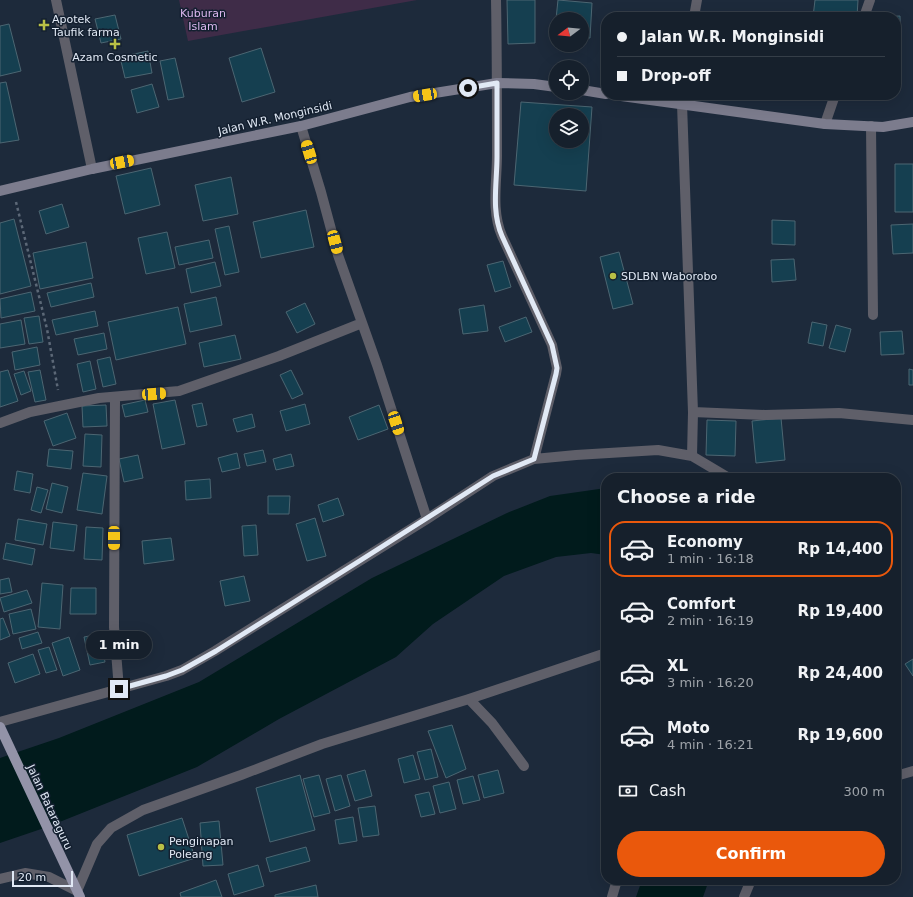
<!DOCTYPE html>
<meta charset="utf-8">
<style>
body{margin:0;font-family:"DejaVu Sans",sans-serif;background:#1f2834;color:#f1f3f6;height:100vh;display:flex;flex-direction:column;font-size:15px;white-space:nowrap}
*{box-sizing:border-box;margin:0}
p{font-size:13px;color:#9ea3a9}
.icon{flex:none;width:22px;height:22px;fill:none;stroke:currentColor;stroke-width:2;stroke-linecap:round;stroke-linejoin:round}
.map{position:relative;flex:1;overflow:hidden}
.details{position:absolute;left:601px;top:473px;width:300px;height:412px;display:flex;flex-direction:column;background:#16202c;border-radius:16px;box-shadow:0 4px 16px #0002,0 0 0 1px #353e48}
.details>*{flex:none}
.guide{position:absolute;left:601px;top:12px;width:300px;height:88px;border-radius:16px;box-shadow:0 4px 16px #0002,0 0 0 1px #353e48;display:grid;align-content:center;height:88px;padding:0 16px;background:#16202c}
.needle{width:26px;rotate:254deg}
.buttons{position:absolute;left:549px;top:12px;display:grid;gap:8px}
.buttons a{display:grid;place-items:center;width:40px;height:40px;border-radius:50%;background:#16202c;box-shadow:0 4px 16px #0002,0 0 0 1px #353e48;font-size:20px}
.scale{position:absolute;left:12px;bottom:10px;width:61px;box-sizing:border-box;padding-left:4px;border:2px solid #e1e9f5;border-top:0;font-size:11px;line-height:14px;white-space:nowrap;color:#e1e9f5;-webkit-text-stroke:3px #142030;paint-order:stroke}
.end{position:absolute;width:18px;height:18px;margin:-9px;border:5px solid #e1e9f5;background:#111;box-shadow:0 0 0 2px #111}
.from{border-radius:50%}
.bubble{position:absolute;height:28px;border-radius:14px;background:#16202c;box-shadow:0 4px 16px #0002,0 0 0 1px #353e48;font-size:13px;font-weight:700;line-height:28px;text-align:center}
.car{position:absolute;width:12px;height:24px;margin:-12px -6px;border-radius:5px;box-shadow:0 0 3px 1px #0007;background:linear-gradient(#f5c518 24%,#345 0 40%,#f5c518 0 76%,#345 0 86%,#f5c518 0)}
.guide b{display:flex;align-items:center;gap:14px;height:38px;font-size:15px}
.guide b+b{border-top:1px solid #353e48}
.guide i{width:10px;height:10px;background:#f1f3f6}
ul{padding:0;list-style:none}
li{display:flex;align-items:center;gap:12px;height:56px;margin:0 8px 6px;padding:0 8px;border:2px solid transparent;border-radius:16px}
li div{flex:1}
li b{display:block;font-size:15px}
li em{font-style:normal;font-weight:700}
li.active{border-color:#ea580c}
li>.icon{width:36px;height:36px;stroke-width:1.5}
h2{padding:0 16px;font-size:18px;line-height:48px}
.pay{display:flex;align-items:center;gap:10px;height:44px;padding:0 16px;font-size:15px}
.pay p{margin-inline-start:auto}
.action{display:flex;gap:8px;margin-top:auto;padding:8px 16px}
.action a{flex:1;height:46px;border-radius:24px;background:#ea580c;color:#fff;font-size:16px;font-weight:700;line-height:46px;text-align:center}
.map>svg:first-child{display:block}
.green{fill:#3f2c48}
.water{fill:#011b1c}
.building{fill:#153f50;stroke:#4c6672;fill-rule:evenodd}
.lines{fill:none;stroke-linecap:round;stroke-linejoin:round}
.path{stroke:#5c6877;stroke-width:2.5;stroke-dasharray:3 3;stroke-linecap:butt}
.minor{stroke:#5f5f69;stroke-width:10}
.secondary{stroke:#7c7c8d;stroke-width:10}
.primary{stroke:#9393a8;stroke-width:10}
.route{stroke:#e1e9f5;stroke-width:5}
.poi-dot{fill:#b9c046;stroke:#142030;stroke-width:1.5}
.labels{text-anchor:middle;stroke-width:3;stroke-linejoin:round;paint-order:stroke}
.park-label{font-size:11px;fill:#dcb7ee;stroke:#142030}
.poi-label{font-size:11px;fill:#e1e9f5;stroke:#142030;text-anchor:start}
.street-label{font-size:11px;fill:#e1e9f5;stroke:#142030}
</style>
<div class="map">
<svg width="913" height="897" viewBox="0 0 913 897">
<rect width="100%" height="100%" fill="#1d2a3b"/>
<path class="green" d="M179,0h238l-229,41z"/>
<path class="water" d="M606,488v67l-15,-2 -35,4 -52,19 -71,48 -37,33 -117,62 -82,48 -150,60 -47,16v-85l59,-20 140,-56 173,-104 135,-65 43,-17z
M642,880h67l-6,17h-67z"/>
<path class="building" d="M507,0h28v43l-27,1z
M558,0l34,3 -2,35 -8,-1v-18h-26z
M815,0h43l-1,17h-44z
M115,15l6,24 -20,4 -6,-24z
M900,16l1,39h-5v-38h-19z
M9,24l12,47 -21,5v-50z
M261,48l14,44 -33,10 -13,-44z
M148,51l4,22 -27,5 -5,-21z
M175,58l9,39 -16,3 -8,-39z
M6,82l13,58 -19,3v-60z
M152,84l7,23 -22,6 -6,-23z
M521,102l71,5 -6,84 -72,-6zM556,115h26v26h-26z
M895,164h18v48h-18z
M151,168l9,37 -35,9 -9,-38z
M231,177l7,37 -35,7 -8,-36z
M62,204l7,23 -23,7 -7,-23z
M306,210l8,37 -53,11 -8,-36z
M14,219l17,67 -31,8v-71z
M772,220l23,1v24l-23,-1z
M913,224v29l-20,1 -2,-29z
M229,226l10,46 -14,3 -10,-46z
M167,232l8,36 -29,6 -8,-36z
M209,240l4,18 -34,7 -4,-18z
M86,242l7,36 -53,11 -7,-36z
M619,252l14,52 -20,5 -13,-52z
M794,259l2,21 -24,2 -1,-22z
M503,261l8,26 -16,5 -8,-27z
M215,262l6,24 -30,7 -5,-24z
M91,283l3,14 -43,10 -4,-14z
M31,292l4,19 -34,7 -1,-19z
M216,297l6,28 -32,7 -6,-28z
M305,303l10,21 -18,9 -11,-21z
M484,305l4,26 -25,3 -4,-25z
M178,307l8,37 -70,16 -8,-38z
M95,311l3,15 -42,9 -4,-15z
M39,316l4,26 -14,2 -5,-26z
M526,317l6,15 -27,10 -6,-15z
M21,320l4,24 -25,4v-24z
M812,322l15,3 -4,21 -15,-3z
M836,325l15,4 -6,23 -16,-4z
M902,331l2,23 -23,1 -1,-23z
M104,333l3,16 -29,6 -4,-16z
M235,335l6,24 -37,8 -5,-24z
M37,347l3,18 -25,5 -3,-18z
M110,357l6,27 -13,3 -6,-27z
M90,361l6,28 -13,3 -6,-28z
M909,369l4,1v15h-4z
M8,370l10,31 -18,6v-35z
M40,370l6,30 -11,2 -7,-30z
M291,370l12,24 -11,5 -12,-24z
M24,371l7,20 -10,4 -7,-21z
M145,400l3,12 -23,5 -3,-12z
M175,400l10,44 -23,5 -9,-45z
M202,403l5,22 -10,2 -5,-22z
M305,404l5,20 -24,7 -6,-20z
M106,405l1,21 -24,1 -1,-21z
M379,405l9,24 -30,11 -9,-23z
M67,413l9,25 -23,8 -9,-25z
M252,414l3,13 -18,5 -4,-13z
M781,418l4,42 -29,3 -4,-42z
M707,420l29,1 -1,35 -29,-1z
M85,434l17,1 -1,32 -18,-1z
M49,449l24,2 -2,18 -24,-3z
M263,450l3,12 -19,4 -3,-12z
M237,453l3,15 -18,4 -4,-14z
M291,454l3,12 -18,4 -3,-11z
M138,455l5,23 -19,4 -5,-23z
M17,471l16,3 -3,19 -16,-3z
M83,473l24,3 -5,38 -25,-4z
M210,479l1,19 -25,2 -1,-19z
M52,483l16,4 -6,26 -16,-4z
M37,487l11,3 -7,23 -10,-3z
M268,496h22l-1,18h-21z
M338,498l6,17 -21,7 -5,-17z
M315,518l11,38 -19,5 -11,-37z
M18,519l29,5 -4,21 -28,-5z
M53,522l24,3 -3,26 -24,-3z
M256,525l2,30 -14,1 -2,-30z
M86,527l17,1 -1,32 -18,-1z
M171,538l3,22 -30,4 -2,-23z
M6,543l29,6 -3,16 -29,-6z
M244,576l6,25 -25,5 -5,-25z
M9,578l3,14 -12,2v-14z
M42,583l21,2 -3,44 -22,-2z
M71,588h25v26h-26z
M27,590l5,13 -28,9 -4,-14z
M31,609l5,20 -23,5 -4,-20z
M3,618l7,18 -10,4v-21z
M38,632l4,11 -20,6 -3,-11z
M100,634l5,28 -15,3 -6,-28z
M69,637l11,33 -17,6 -11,-33z
M49,647l8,23 -11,3 -8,-23z
M33,654l7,20 -25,9 -7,-20z
M913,659v17l-8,-12z
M452,725l14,44 -20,9 -18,-47z
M431,749l7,28 -13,3 -8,-28z
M413,755l7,24 -16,4 -6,-24z
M365,770l7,26 -17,5 -8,-26z
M498,770l6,23 -20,5 -6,-23z
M300,775l15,55 -45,12 -14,-54z
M319,775l11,38 -16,4 -11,-38z
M341,775l9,31 -15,5 -9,-32z
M473,776l7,24 -17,4 -6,-24z
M449,782l7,27 -16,4 -7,-27z
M429,792l6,22 -14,3 -6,-22z
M375,806l4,29 -16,2 -5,-29z
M353,817l4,24 -18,3 -4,-24z
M182,818l13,40 -56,18 -12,-41z
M219,821l4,44 -20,1 -3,-43z
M306,847l4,14 -40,11 -4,-14z
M258,865l6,21 -30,9 -6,-21z
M216,880l6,17h-41l-1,-4z
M316,885l2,12h-43v-2z"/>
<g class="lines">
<path class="path" d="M16,202l31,127 11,61"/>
<path class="minor" d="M56,0l36,169
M496,0c1,52 1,103 1,155 0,27 -6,56 5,81l50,109 5,23 -1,6 -22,85
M694,17l3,-17
M864,17l6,-17
M683,95l-1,9 11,308 -1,44
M825,124l10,-29
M301,126l20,66 17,63 39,110 50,154
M871,126l2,189
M115,397l-1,230 5,62
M693,412l72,3 74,-2 74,7
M0,423l30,-11 69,-14 80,-7 100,-35 83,-33
M469,699l23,24 32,43
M0,722l166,-46 16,-6 33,-19 212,-132 66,-43 41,-17 42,-4 82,-5 34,6 37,22
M896,776l17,-5
M0,879l25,-6 24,4 28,14 20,-47 14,-16 32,-18 98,-35 81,-31 147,-45 131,-44 6,-1
M612,897l5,-17
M744,897l7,-17"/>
<path class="secondary" d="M582,90l24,4
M614,95l211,29 58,3 30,-5
M0,191l92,-22 209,-43 109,-29 87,-14 37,1 22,3"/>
<path class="primary" d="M0,727l80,170"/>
</g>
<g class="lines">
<path class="route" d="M119,689l47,-13 16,-6 34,-19 145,-91 132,-84 41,-17 22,-85 1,-6 -5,-23 -50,-109c-11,-25 -5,-53 -5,-79 0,-25 0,-50 0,-74l-29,5"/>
</g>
<g class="poi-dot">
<path d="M42 19h4v4h4v4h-4v4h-4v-4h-4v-4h4z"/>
<path d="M113 38h4v4h4v4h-4v4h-4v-4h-4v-4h4z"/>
<circle cx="613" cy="276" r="4"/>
<circle cx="161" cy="847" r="4"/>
</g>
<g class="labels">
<g class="park-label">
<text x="203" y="17">Kuburan<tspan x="203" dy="13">Islam</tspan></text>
</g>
<g class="poi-label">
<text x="52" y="23">Apotek<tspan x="52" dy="13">Taufik farma</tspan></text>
<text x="115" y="61" text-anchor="middle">Azam Cosmetic</text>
<text x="621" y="280">SDLBN Waborobo</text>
<text x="169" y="845">Penginapan<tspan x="169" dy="13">Poleang</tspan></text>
</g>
<g class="street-label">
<text transform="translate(275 118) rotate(-13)" y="4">Jalan W.R. Monginsidi</text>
<text transform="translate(50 807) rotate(65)" y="4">Jalan Bataraguru</text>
</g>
</g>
</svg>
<div class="buttons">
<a><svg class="needle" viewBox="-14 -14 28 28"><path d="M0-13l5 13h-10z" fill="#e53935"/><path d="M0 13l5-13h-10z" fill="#9ea3a9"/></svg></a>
<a><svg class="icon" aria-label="locate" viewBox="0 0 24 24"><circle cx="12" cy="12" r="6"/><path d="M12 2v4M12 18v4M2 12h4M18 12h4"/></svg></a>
<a><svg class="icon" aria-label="layers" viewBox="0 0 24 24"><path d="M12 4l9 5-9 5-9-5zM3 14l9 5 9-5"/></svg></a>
</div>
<div class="scale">20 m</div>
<i class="end from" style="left:468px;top:88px"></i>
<i class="end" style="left:119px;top:689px"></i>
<div class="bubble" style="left:86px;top:631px;width:66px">1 min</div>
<i class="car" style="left:425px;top:95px;rotate:260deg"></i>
<i class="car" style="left:309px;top:152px;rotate:343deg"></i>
<i class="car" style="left:122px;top:162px;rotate:79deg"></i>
<i class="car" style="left:335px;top:242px;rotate:165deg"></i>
<i class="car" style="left:154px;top:394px;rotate:86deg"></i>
<i class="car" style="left:396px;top:423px;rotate:162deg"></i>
<i class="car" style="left:114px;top:538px;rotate:180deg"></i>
<div class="guide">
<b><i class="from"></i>Jalan W.R. Monginsidi</b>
<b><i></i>Drop-off</b>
</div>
<section class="details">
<h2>Choose a ride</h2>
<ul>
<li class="active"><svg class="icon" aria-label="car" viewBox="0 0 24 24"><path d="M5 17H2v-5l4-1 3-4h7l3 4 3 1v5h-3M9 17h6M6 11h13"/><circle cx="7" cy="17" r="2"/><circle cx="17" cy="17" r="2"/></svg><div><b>Economy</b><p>1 min · 16:18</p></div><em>Rp 14,400</em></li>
<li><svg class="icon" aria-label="car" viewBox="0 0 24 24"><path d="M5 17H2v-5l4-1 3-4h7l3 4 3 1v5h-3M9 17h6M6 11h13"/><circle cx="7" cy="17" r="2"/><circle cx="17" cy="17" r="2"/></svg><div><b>Comfort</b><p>2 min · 16:19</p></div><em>Rp 19,400</em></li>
<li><svg class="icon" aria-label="car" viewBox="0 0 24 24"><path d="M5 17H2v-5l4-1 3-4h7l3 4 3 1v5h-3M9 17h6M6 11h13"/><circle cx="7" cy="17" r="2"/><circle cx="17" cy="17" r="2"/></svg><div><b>XL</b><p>3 min · 16:20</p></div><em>Rp 24,400</em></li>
<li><svg class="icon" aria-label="car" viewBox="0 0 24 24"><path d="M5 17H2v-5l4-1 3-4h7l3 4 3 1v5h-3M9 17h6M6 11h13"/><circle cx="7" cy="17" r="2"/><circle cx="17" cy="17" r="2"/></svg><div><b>Moto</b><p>4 min · 16:21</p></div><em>Rp 19,600</em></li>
</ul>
<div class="pay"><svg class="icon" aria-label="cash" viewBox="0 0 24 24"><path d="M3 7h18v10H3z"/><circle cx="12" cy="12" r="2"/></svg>Cash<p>300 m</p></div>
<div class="action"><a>Confirm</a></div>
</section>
</div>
